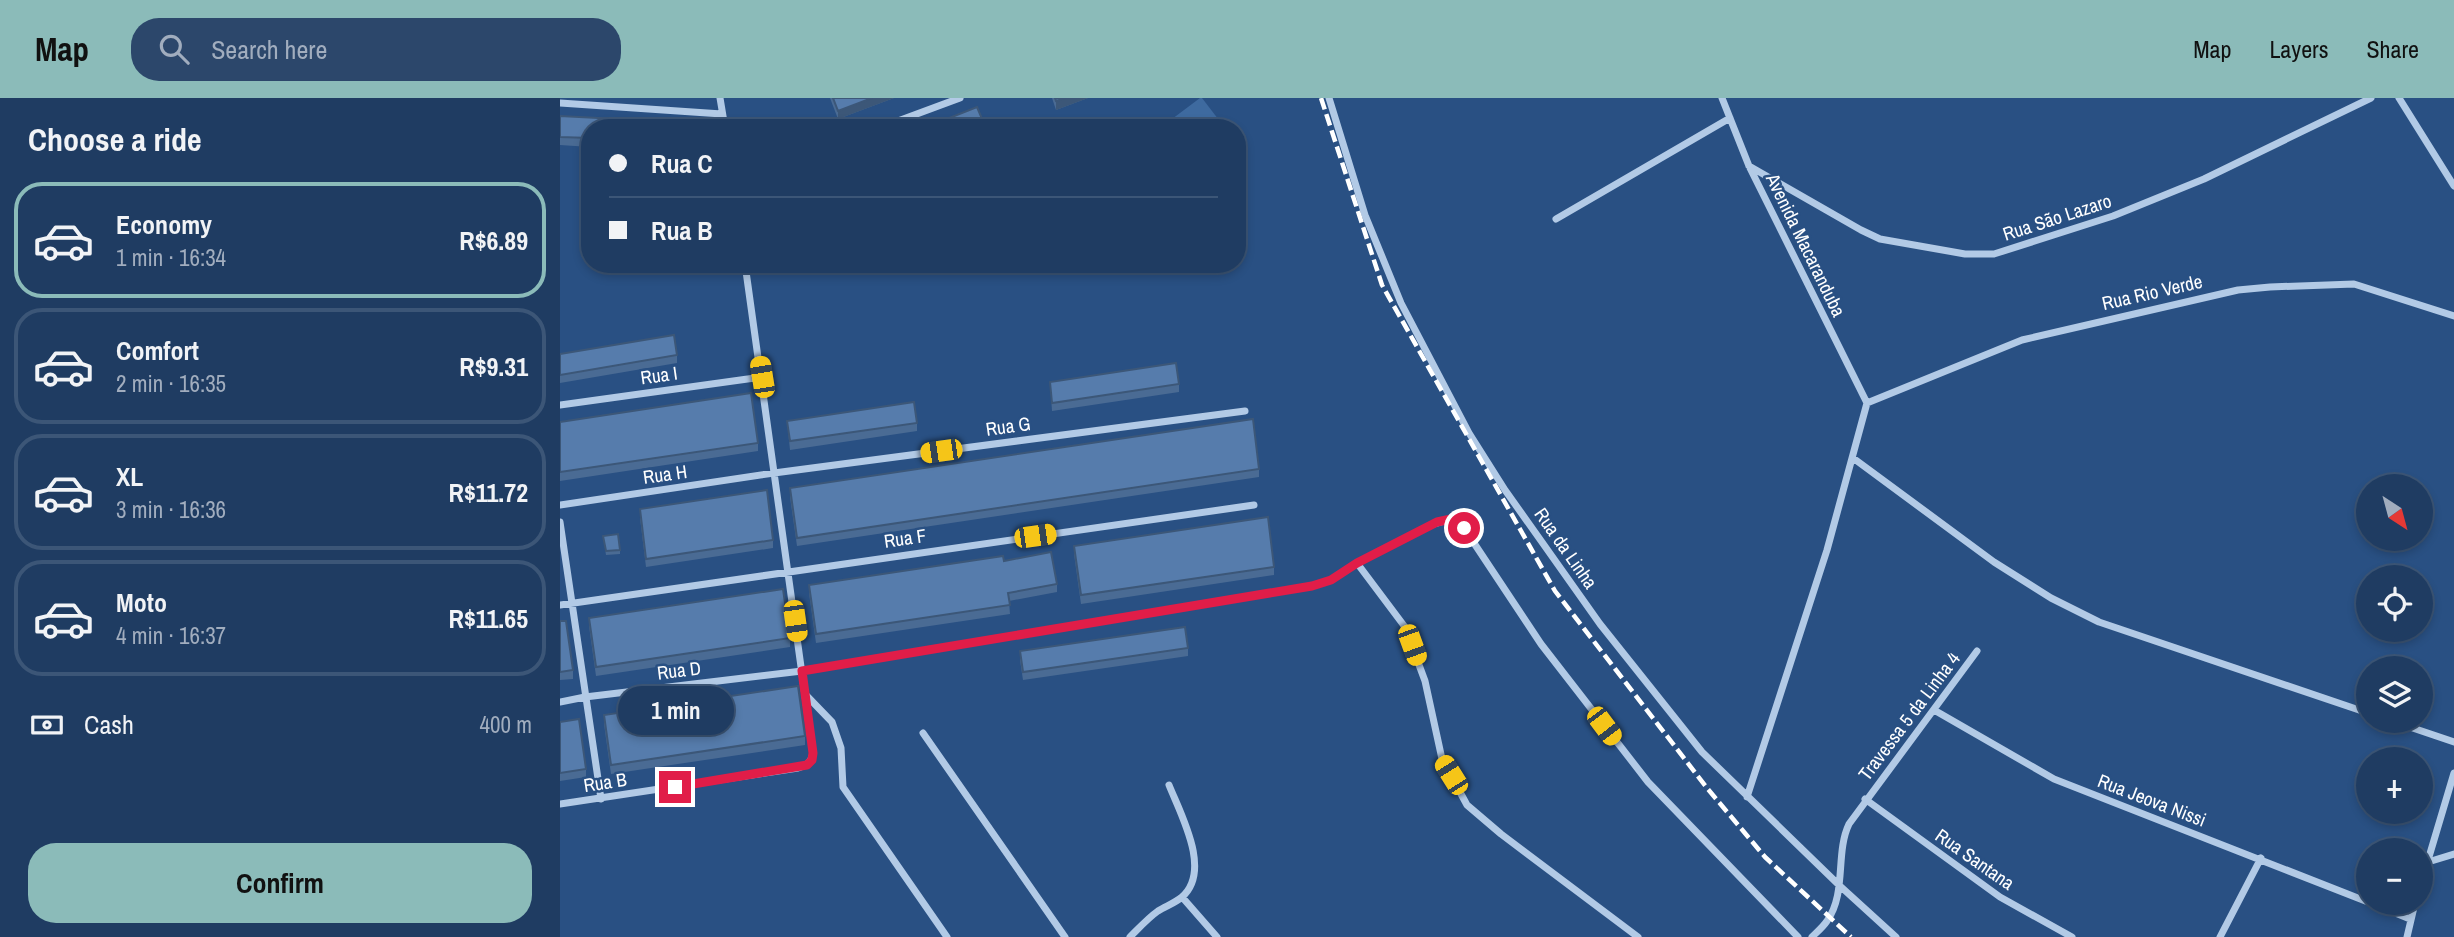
<!DOCTYPE html>
<meta charset="utf-8">
<style>
body{margin:0;font-family:"Archivo Narrow",sans-serif;background:#2c476b;color:#f1f3f6;height:100vh;display:flex;flex-direction:column;font-size:26px;white-space:nowrap}
*{box-sizing:border-box;margin:0}
p{font-size:23px;color:#a1adbe}
.icon{flex:none;width:38px;height:38px;fill:none;stroke:currentColor;stroke-width:2;stroke-linecap:round;stroke-linejoin:round}
.map{position:relative;flex:1;overflow:hidden}
.drawer{display:flex;flex-direction:column;background:#1f3c62;width:560px}
.drawer>*{flex:none}
.guide{position:absolute;left:21px;top:21px;width:665px;height:154px;border-radius:28px;box-shadow:0 4px 10px #0003,0 0 0 2px #3c5677;display:grid;align-content:center;height:154px;padding:0 28px;background:#1f3c62}
.needle{width:46px;rotate:144deg}
.buttons{position:absolute;left:1796px;top:376px;display:grid;gap:14px}
.buttons a{display:grid;place-items:center;width:77px;height:77px;border-radius:50%;background:#1f3c62;box-shadow:0 4px 10px #0003,0 0 0 2px #3c5677;font-size:35px}
.end{position:absolute;width:32px;height:32px;margin:-16px;border:9px solid #e11d48;background:#fff;box-shadow:0 0 0 4px #fff}
.from{border-radius:50%}
.bubble{position:absolute;height:49px;border-radius:24px;background:#1f3c62;box-shadow:0 4px 10px #0003,0 0 0 2px #3c5677;font-size:23px;font-weight:800;line-height:49px;text-align:center}
.car{position:absolute;width:21px;height:42px;margin:-21px -10px;border-radius:9px;box-shadow:0 0 5px 2px #0007;background:linear-gradient(#f5c518 24%,#345 0 40%,#f5c518 0 76%,#345 0 86%,#f5c518 0)}
.guide b{display:flex;align-items:center;gap:24px;height:66px;font-size:26px}
.guide b+b{border-top:2px solid #3c5677}
.guide i{width:18px;height:18px;background:#f1f3f6}
ul{padding:0;list-style:none}
li{display:flex;align-items:center;gap:21px;height:116px;margin:0 14px 10px;padding:0 14px;border:4px solid #3c5677;border-radius:28px}
li div{flex:1}
li b{display:block;font-size:26px}
li em{font-style:normal;font-weight:800}
li.on{border-color:#8bbbb9}
li>.icon{width:63px;height:63px;stroke-width:1.5}
h2{padding:0 28px;font-size:32px;line-height:84px}
.pay{display:flex;align-items:center;gap:18px;height:77px;padding:0 28px;font-size:26px}
.pay p{margin-inline-start:auto}
.primary-button{display:flex;gap:14px;margin-top:auto;padding:14px 28px}
.primary-button a{flex:1;height:80px;border-radius:28px;background:#8bbbb9;color:#111;font-size:28px;font-weight:800;line-height:80px;text-align:center}
header{display:flex;align-items:center;gap:42px;box-sizing:border-box;height:98px;padding:0 35px;background:#8bbbb9;color:#111}
header strong{font-size:33px}
nav{display:flex;gap:38px;margin-inline-start:auto;font-size:24px}
.search{width:490px;height:63px;background:#2c476b;display:flex;align-items:center;gap:18px;box-sizing:border-box;padding:0 24px;border-radius:28px;color:#a1adbe;font-size:26px}
main{display:flex;flex:1;min-height:0}
.map>svg:first-child{display:block}
.green{fill:#3e6a9f}
.lines{fill:none;stroke-linecap:round;stroke-linejoin:round}
.minor{stroke:#b2cae6;stroke-width:7}
.rail{stroke:#fff;stroke-width:4.5;stroke-dasharray:12 5;stroke-linecap:butt}
.wall{fill:#4a6b94}
.shaded-wall{fill:#3c5778}
.building{fill:#567cac;stroke:#3c5778;stroke-width:2}
.route{stroke:#e11d48;stroke-width:9}
.labels{text-anchor:middle;stroke-width:5;stroke-linejoin:round;paint-order:stroke}
.street-label{font-size:19px;fill:#fff;stroke:#295083}
</style>
<header>
<strong>Map</strong>
<div class="search"><svg class="icon" aria-label="search" viewBox="0 0 24 24"><circle cx="10" cy="10" r="6"/><path d="M15 15l6 6"/></svg>Search here</div>
<nav><a>Map</a><a>Layers</a><a>Share</a></nav>
</header>
<main>
<section class="drawer">
<h2>Choose a ride</h2>
<ul>
<li class="on"><svg class="icon" aria-label="car" viewBox="0 0 24 24"><path d="M5 17H2v-5l4-1 3-4h7l3 4 3 1v5h-3M9 17h6M6 11h13"/><circle cx="7" cy="17" r="2"/><circle cx="17" cy="17" r="2"/></svg><div><b>Economy</b><p>1 min · 16:34</p></div><em>R$6.89</em></li>
<li><svg class="icon" aria-label="car" viewBox="0 0 24 24"><path d="M5 17H2v-5l4-1 3-4h7l3 4 3 1v5h-3M9 17h6M6 11h13"/><circle cx="7" cy="17" r="2"/><circle cx="17" cy="17" r="2"/></svg><div><b>Comfort</b><p>2 min · 16:35</p></div><em>R$9.31</em></li>
<li><svg class="icon" aria-label="car" viewBox="0 0 24 24"><path d="M5 17H2v-5l4-1 3-4h7l3 4 3 1v5h-3M9 17h6M6 11h13"/><circle cx="7" cy="17" r="2"/><circle cx="17" cy="17" r="2"/></svg><div><b>XL</b><p>3 min · 16:36</p></div><em>R$11.72</em></li>
<li><svg class="icon" aria-label="car" viewBox="0 0 24 24"><path d="M5 17H2v-5l4-1 3-4h7l3 4 3 1v5h-3M9 17h6M6 11h13"/><circle cx="7" cy="17" r="2"/><circle cx="17" cy="17" r="2"/></svg><div><b>Moto</b><p>4 min · 16:37</p></div><em>R$11.65</em></li>
</ul>
<div class="pay"><svg class="icon" aria-label="cash" viewBox="0 0 24 24"><path d="M3 7h18v10H3z"/><circle cx="12" cy="12" r="2"/></svg>Cash<p>400 m</p></div>
<div class="primary-button"><a>Confirm</a></div>
</section>
<div class="map">
<svg width="1894" height="839" viewBox="0 0 1894 839">
<rect width="100%" height="100%" fill="#295083"/>
<path class="green" d="M640,0h2l23,30h-46l-7,-9z"/>
<g class="lines">
<path class="minor" d="M160,0l5,30
M769,0l36,117 36,88 68,130 36,57 95,134 102,128 138,134 56,51
M1162,0l27,68 118,237
M1839,0l55,88
M0,5l162,11
M319,30l81,-30
M1189,68l112,64 19,9 85,15h29l119,-38 91,-37 167,-81
M996,121l174,-101
M1307,305l155,-63 216,-50 32,-3 84,-3 100,32
M0,307l202,-28
M1293,360l141,104 57,36 48,24 269,91
M0,407l214,-32 471,-62
M0,424l41,277
M797,465l48,64 20,54 17,78 25,46 34,29 137,103
M0,507l694,-100
M245,596l27,28 9,26 2,39 104,150
M0,604l25,-5 217,-26 510,-85 19,-6 26,-17 74,-38 20,-6 13,9 77,116 107,138 150,155
M1374,612l120,69 314,123
M1832,623l62,21
M363,635l142,204
M1187,699l80,-247 40,-147
M1305,701l135,98 72,40
M0,706l238,-36c9,-3 13,-5 15,-15l-68,-489
M1868,764l26,-8
M1860,789l34,-114
M622,799l35,40
M1811,805l39,16
M570,839c9,-9 18,-19 28,-26 8,-5 17,-8 24,-14 30,-26 -1,-82 -13,-112
M1252,839c5,-5 11,-10 15,-16 20,-28 8,-68 22,-97l128,-173
M1660,839l41,-79
M1847,839l8,-34"/>
<path class="rail" d="M761,0l61,187 173,306 152,197 58,69 86,80"/>
</g>
<path class="wall" d="M270,0h64l-56,21z
M492,0h36l-32,12z
M0,18l30,12v19l-30,-2z
M0,256l117,1v8l-117,20z
M490,284l129,2v8l-127,19z
M227,323l130,2v8l-127,19z
M0,324l198,21v8l-198,30z
M699,371v8l-462,69 -7,-49v-9z
M80,411l133,31v8l-127,19 -6,-49z
M43,438l17,14v4l-14,1z
M514,448l200,21v8l-193,29 -7,-50z
M497,486v8l-48,9 1,13 -194,29 -7,-50v-8z
M29,520l201,20v9l-194,29 -7,-50z
M0,523l13,49v9l-13,1z
M628,550v8l-165,24 -3,-20v-9z
M44,617l201,21v9l-194,29 -7,-50z
M0,624l26,47v8l-26,4z"/>
<path class="shaded-wall" d="M312,0h22l-56,21v-8z
M505,0h23l-32,12v-9z"/>
<path class="building" d="M273,0h39l-34,13z
M495,0h10l-9,3z
M417,9l8,19 -4,2h-57z
M0,18l134,7v5h-104v10l-30,-1z
M539,22l3,8h-27z
M114,237l3,20 -117,20v-21z
M616,265l3,21 -127,19 -2,-21z
M191,295l7,50 -198,29v-50z
M354,304l3,21 -127,18 -3,-20z
M693,321l6,50 -462,69 -7,-50z
M207,392l6,50 -127,19 -6,-50z
M708,419l6,50 -193,28 -7,-49z
M58,436l2,16 -14,1 -3,-15z
M491,454l6,32 -49,9 2,12 -194,29 -7,-49 194,-29 1,5z
M223,491l7,49 -194,29 -7,-49z
M0,523h6l7,49 -13,2z
M625,529l3,21 -165,24 -3,-21z
M238,588l7,50 -194,29 -7,-50z
M19,621l7,50 -26,4v-51z"/>
<g class="lines">
<path class="route" d="M115,689l132,-22 5,-5 1,-7 -11,-82 510,-85 19,-6 26,-17 80,-41 14,-3 13,9"/>
</g>
<g class="labels">
<g class="street-label">
<text transform="translate(1497 119) rotate(-18)" y="7">Rua São Lazaro</text>
<text transform="translate(1246 147) rotate(64)" y="7">Avenida Macaranduba</text>
<text transform="translate(1592 194) rotate(-13)" y="7">Rua Rio Verde</text>
<text transform="translate(99 277) rotate(-8)" y="7">Rua I</text>
<text transform="translate(448 328) rotate(-8)" y="7">Rua G</text>
<text transform="translate(105 376) rotate(-8)" y="7">Rua H</text>
<text transform="translate(345 440) rotate(-8)" y="7">Rua F</text>
<text transform="translate(1006 450) rotate(55)" y="7">Rua da Linha</text>
<text transform="translate(119 572) rotate(-7)" y="7">Rua D</text>
<text transform="translate(1349 618) rotate(-53)" y="7">Travessa 5 da Linha 4</text>
<text transform="translate(45 684) rotate(-9)" y="7">Rua B</text>
<text transform="translate(1592 702) rotate(21)" y="7">Rua Jeova Nissi</text>
<text transform="translate(1415 761) rotate(35)" y="7">Rua Santana</text>
</g>
</g>
</svg>
<div class="buttons">
<a><svg class="needle" viewBox="-14 -14 28 28"><path d="M0-13l5 13h-10z" fill="#e53935"/><path d="M0 13l5-13h-10z" fill="#a1adbe"/></svg></a>
<a><svg class="icon" aria-label="locate" viewBox="0 0 24 24"><circle cx="12" cy="12" r="6"/><path d="M12 2v4M12 18v4M2 12h4M18 12h4"/></svg></a>
<a><svg class="icon" aria-label="layers" viewBox="0 0 24 24"><path d="M12 4l9 5-9 5-9-5zM3 14l9 5 9-5"/></svg></a>
<a>+</a>
<a>−</a>
</div>
<i class="end from" style="left:904px;top:430px"></i>
<i class="end" style="left:115px;top:689px"></i>
<div class="bubble" style="left:58px;top:588px;width:116px">1 min</div>
<i class="car" style="left:202px;top:279px;rotate:351deg"></i>
<i class="car" style="left:381px;top:353px;rotate:262deg"></i>
<i class="car" style="left:475px;top:438px;rotate:82deg"></i>
<i class="car" style="left:235px;top:523px;rotate:172deg"></i>
<i class="car" style="left:852px;top:547px;rotate:160deg"></i>
<i class="car" style="left:1044px;top:628px;rotate:143deg"></i>
<i class="car" style="left:891px;top:677px;rotate:328deg"></i>
<div class="guide">
<b><i class="from"></i>Rua C</b>
<b><i></i>Rua B</b>
</div>
</div>
</main>
